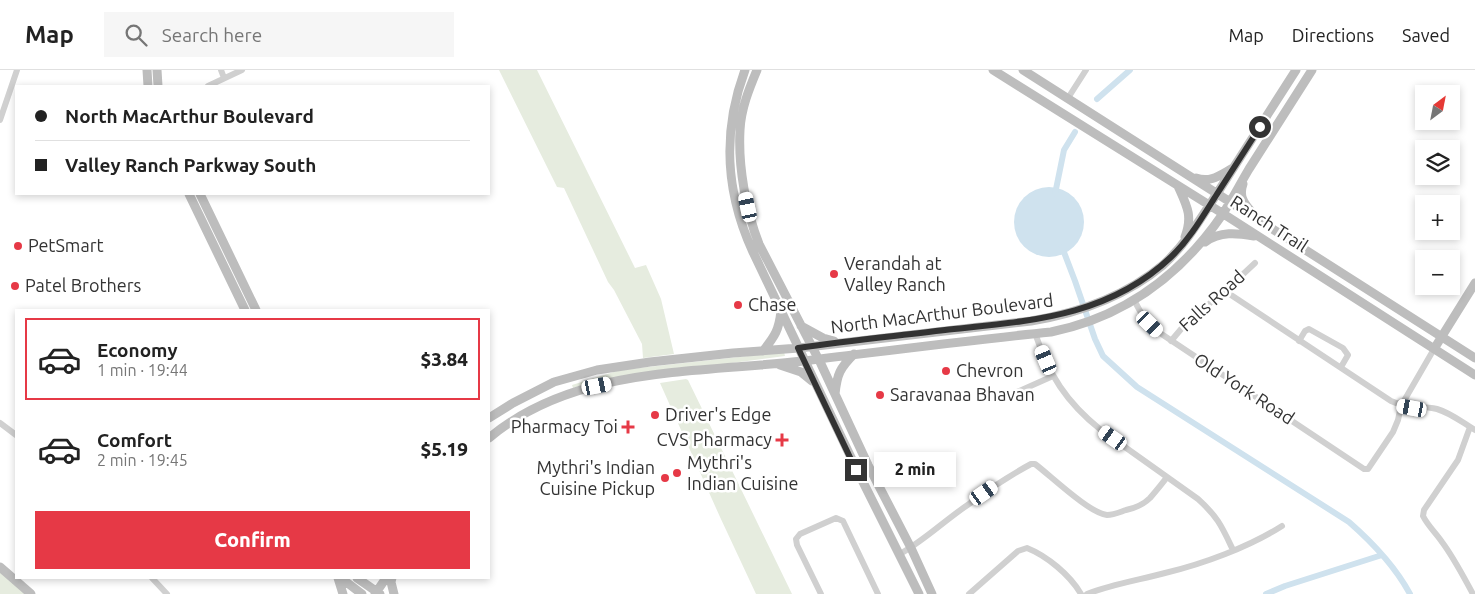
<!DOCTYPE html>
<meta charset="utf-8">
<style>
body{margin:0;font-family:Ubuntu,sans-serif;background:#f6f6f6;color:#222;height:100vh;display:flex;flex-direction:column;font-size:19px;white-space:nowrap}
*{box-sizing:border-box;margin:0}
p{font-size:16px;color:#767676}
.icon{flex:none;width:28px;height:28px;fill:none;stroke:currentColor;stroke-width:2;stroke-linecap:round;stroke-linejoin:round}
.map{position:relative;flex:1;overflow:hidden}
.side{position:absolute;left:15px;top:239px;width:475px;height:270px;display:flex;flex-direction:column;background:#fff;border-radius:0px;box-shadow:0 2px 8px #0003}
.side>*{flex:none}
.guide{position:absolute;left:15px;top:15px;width:475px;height:110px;border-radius:0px;box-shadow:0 2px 8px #0003;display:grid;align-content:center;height:110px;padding:0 20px;background:#fff}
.needle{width:32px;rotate:32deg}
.tools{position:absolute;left:1415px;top:15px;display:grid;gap:10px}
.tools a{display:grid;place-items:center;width:45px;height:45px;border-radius:0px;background:#fff;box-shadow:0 2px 8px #0003;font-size:25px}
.end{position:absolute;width:22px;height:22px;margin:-11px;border:6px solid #333;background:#fff;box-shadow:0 0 0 2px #fff}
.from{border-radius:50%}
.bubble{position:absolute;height:35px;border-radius:0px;background:#fff;box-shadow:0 2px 8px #0003;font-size:16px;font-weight:800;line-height:35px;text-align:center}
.car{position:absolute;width:15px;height:30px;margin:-15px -8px;border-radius:6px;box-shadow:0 0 4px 1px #0007;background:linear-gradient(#fff 24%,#345 0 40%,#fff 0 76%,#345 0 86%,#fff 0)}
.guide b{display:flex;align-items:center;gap:18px;height:48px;font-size:19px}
.guide b+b{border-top:1px solid #e0e0e0}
.guide i{width:12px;height:12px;background:#222}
ul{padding:9px 0 0;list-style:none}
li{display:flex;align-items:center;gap:15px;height:82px;margin:0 10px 8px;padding:0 10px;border:2px solid transparent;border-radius:0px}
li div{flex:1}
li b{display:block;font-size:19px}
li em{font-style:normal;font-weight:800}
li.selected{border-color:#e63946}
li>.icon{width:45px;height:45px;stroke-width:1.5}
.cta{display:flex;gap:10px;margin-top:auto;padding:10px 20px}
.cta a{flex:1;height:58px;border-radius:0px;background:#e63946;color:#fff;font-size:20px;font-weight:800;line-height:58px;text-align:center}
header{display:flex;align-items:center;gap:30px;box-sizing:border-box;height:70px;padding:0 25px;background:#fff;border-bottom:1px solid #e0e0e0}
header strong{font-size:24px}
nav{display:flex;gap:28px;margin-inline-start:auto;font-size:18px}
.search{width:350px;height:45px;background:#f6f6f6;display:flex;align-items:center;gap:12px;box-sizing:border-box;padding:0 18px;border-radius:0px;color:#767676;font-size:19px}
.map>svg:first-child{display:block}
.green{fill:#e6ecdf}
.water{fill:#cfe2ee}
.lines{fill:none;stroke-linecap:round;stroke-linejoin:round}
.canal{stroke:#cfe2ee;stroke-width:6}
.street{stroke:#d0d0d0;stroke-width:6}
.secondary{stroke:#bdbdbd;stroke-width:9}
.route{stroke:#333;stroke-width:6}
.poi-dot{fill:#e63946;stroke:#fff;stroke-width:2}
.labels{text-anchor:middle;stroke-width:5;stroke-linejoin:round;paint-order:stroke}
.street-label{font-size:18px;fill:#333;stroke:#fff}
.poi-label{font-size:18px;fill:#333;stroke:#fff;text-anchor:start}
</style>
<header>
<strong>Map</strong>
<div class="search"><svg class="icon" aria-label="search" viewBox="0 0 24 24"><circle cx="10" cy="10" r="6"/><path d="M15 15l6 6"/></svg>Search here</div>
<nav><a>Map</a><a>Directions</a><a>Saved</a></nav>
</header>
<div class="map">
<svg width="1475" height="524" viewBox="0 0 1475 524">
<rect width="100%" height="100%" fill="#fff"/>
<path class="green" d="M499,0h38l98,198 11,-3 15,34 13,55 -31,4 -1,-14 -28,-54 -6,-8 -44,-94 -7,-1z
M784,282l1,4 -189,25 -23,7 -1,-3 48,-15z
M686,309l2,1 104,214h-36l-36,-77 -60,-134z
M0,502l25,22h-25z"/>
<path class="water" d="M1014 152a35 35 0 1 1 70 0a35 35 0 1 1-70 0Z"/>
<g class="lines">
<path class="canal" d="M1097,29l33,-29
M1055,124l9,-44 11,-18
M1062,177l13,34 20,58 8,17 34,31 212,135c24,21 46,44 61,72
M1266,524l19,-8 97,-31"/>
<path class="street" d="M221,0l3,8
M208,16l34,-16
M1068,28l18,-28
M0,50l17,-50
M1225,221l166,110c17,8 29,4 46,8 14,4 26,14 38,21
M1134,230l6,11 17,20 207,138h4l25,-37 5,-12 3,-14 33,-57
M1035,263c14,42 31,69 66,97l97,69c20,18 24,28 35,51
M1171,271l16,-19 38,-31 30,-28
M1299,271l6,-10 4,-2 34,19 5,7 -7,12
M1017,322l36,-16
M0,353l16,12
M1470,357l-12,33 -34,50 -1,6c5,10 13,17 19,26 12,16 21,34 31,52
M900,484c25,-14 45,-34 69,-50 20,-15 40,-28 62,-40h4c16,12 54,49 72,51 7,0 13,-3 19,-5 9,-2 18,-6 24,-12 6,-7 12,-14 17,-21
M152,508l15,16
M821,524l-24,-49 -1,-6 4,-5 36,-16 7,3 35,73
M969,524l49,-43 9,-3c20,8 43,27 54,46
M1087,524c25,-10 52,-14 78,-21 38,-9 84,-26 117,-47"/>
<path class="secondary" d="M147,0l1,16
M157,0l1,16
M745,0c-23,62 -20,121 8,182l104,218 62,124
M757,0c-8,19 -16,39 -17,60 -2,36 6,81 19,114l62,120 47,101 43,83 21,46
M993,0l229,143 253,162
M1023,0l452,288
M1196,108c15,5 24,-3 37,-10
M1243,114c-4,11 0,18 7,26
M1178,116c9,20 15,30 7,51
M189,124l56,116
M200,124l56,116
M1205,172c15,-11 32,-9 49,-6
M801,256l22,12 11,3
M1434,279l41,-66
M763,281c12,-15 16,-21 18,-40
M780,295l21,7 11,9
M835,324c2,-20 5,-26 19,-40
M489,348l24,-15 41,-21 43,-12 53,-8 83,-9 66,-5 232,-27c48,-8 95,-25 132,-56 23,-21 38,-47 55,-73 26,-40 52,-81 78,-122
M489,368c86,-72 208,-65 314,-77 83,-10 166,-21 248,-29 73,-15 129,-56 171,-117 10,-15 18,-31 27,-46 21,-33 42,-66 63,-99
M0,497l31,27
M338,508l5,16
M341,508l21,16
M357,508l23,16
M392,508l-1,4 3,12
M375,524l11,-16"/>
</g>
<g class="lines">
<path class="route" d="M856,400l-58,-122c49,-7 98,-12 147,-18 82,-9 162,-12 226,-73 19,-18 32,-41 46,-63 15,-23 29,-45 43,-67"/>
</g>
<g class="poi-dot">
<circle cx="18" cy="176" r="5"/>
<circle cx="834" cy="204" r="5"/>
<circle cx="15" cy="216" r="5"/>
<circle cx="738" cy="235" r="5"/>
<circle cx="946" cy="301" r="5"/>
<circle cx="880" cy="325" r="5"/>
<circle cx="655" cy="345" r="5"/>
<path d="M625.5 349.5h5v5h5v5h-5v5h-5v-5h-5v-5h5z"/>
<path d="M779.5 362.5h5v5h5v5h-5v5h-5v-5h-5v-5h5z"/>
<circle cx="677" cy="403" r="5"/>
<circle cx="665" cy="408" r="5"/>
</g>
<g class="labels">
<g class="street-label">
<text transform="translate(1269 154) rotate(33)" y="6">Ranch Trail</text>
<text transform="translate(1212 231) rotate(-42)" y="6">Falls Road</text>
<text transform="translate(942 244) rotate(-7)" y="6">North MacArthur Boulevard</text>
<text transform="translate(1244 319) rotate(33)" y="6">Old York Road</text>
</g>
<g class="poi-label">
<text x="28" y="182">PetSmart</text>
<text x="844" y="200">Verandah at<tspan x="844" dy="21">Valley Ranch</tspan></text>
<text x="25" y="222">Patel Brothers</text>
<text x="748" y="241">Chase</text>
<text x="956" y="307">Chevron</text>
<text x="890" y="331">Saravanaa Bhavan</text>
<text x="665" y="351">Driver's Edge</text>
<text x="618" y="363" text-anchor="end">Pharmacy Toi</text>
<text x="772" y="376" text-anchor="end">CVS Pharmacy</text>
<text x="687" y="399">Mythri's<tspan x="687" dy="21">Indian Cuisine</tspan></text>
<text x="655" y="404" text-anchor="end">Mythri's Indian<tspan x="655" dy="21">Cuisine Pickup</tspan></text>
</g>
</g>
</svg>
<div class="tools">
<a><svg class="needle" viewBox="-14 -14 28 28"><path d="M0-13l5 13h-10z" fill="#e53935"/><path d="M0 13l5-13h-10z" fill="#767676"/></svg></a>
<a><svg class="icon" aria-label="layers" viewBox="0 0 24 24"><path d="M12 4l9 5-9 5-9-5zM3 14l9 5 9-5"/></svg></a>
<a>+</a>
<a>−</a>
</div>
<i class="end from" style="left:1260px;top:57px"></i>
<i class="end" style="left:856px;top:400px"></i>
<div class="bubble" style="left:874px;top:382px;width:82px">2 min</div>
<i class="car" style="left:748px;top:137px;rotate:348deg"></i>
<i class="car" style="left:1150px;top:254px;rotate:134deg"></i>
<i class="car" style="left:1046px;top:290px;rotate:337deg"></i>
<i class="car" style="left:597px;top:316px;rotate:79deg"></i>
<i class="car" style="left:1412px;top:338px;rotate:280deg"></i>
<i class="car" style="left:1113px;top:368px;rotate:305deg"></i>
<i class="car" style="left:984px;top:423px;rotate:55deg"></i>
<div class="guide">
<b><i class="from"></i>North MacArthur Boulevard</b>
<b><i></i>Valley Ranch Parkway South</b>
</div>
<section class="side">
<ul>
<li class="selected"><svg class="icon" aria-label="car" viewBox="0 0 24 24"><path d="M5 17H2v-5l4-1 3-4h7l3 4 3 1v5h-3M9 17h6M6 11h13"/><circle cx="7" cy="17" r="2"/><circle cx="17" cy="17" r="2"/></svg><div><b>Economy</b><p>1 min · 19:44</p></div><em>$3.84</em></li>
<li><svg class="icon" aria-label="car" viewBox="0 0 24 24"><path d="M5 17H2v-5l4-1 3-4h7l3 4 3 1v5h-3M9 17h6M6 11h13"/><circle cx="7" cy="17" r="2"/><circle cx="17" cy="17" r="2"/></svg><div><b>Comfort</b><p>2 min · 19:45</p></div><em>$5.19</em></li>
</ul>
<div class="cta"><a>Confirm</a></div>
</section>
</div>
